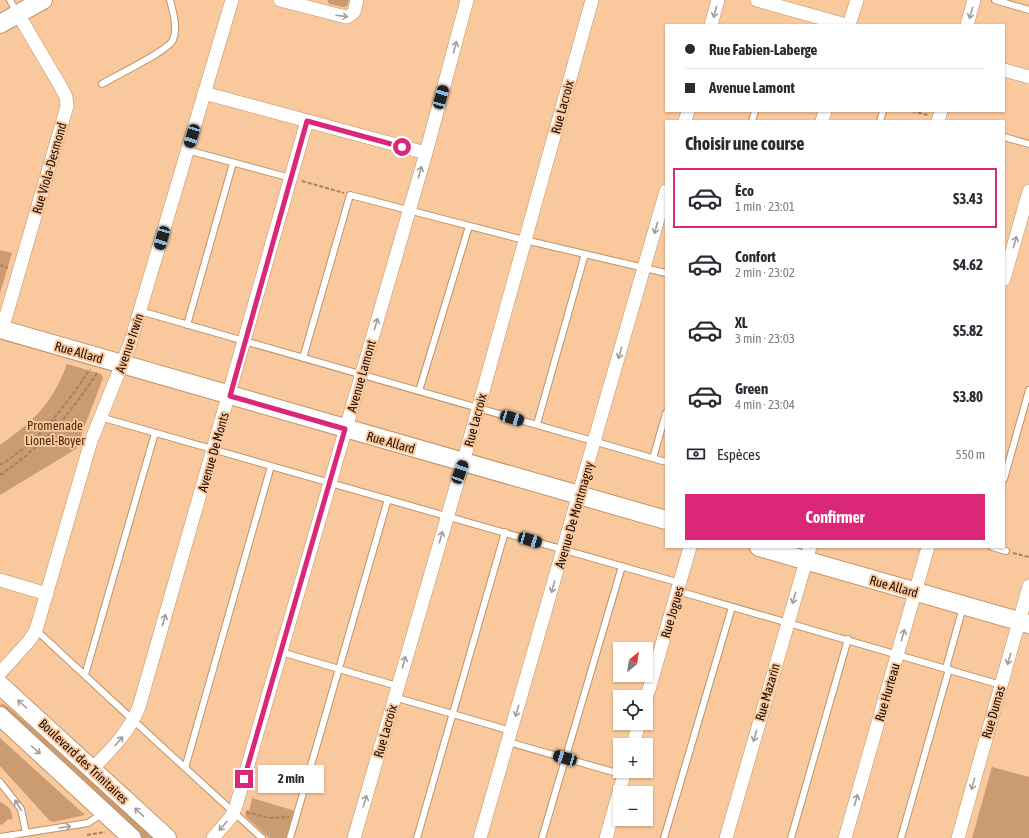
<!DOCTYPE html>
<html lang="fr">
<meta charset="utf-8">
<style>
body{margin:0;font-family:"Asap Condensed",sans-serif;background:#f2f2f3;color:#2b2b33;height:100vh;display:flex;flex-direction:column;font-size:15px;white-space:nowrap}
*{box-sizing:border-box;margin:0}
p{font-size:13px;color:#7c7c81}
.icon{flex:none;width:22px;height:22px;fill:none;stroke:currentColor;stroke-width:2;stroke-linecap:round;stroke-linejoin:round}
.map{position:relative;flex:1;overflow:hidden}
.panel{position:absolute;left:665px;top:120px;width:340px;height:428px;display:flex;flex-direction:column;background:#fff;border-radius:0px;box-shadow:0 1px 3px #0004}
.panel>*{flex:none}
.hud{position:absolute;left:665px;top:24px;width:340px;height:88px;border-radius:0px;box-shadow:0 1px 3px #0004;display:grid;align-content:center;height:88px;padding:0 20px;background:#fff}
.needle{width:26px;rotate:30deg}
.tools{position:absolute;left:613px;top:642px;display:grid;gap:8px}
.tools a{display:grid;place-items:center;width:40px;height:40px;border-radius:0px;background:#fff;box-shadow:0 1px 3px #0004;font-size:20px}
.end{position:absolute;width:18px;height:18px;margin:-9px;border:5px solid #db2777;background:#fff;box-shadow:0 0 0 2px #fff}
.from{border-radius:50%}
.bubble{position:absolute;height:28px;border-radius:0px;background:#fff;box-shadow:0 1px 3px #0004;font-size:13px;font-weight:700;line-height:28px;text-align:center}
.car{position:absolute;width:12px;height:24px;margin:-12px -6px;border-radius:5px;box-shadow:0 0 3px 1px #0007;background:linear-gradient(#222 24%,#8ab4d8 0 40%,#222 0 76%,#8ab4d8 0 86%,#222 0)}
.hud b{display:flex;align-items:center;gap:14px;height:38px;font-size:15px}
.hud b+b{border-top:1px solid #e1e1e2}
.hud i{width:10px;height:10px;background:#2b2b33}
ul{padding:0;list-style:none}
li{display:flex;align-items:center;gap:12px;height:60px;margin:0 8px 6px;padding:0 12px;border:2px solid transparent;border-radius:0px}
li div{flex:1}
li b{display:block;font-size:15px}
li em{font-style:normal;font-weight:700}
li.selected{border-color:#db2777}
li>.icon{width:36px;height:36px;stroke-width:1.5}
h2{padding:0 20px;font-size:18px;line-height:48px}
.pay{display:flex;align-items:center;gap:10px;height:44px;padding:0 20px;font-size:15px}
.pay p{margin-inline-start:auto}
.primary-button{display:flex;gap:8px;margin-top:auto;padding:8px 20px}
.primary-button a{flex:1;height:46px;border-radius:0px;background:#db2777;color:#fff;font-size:16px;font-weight:700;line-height:46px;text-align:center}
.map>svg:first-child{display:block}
.green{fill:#cb9c71}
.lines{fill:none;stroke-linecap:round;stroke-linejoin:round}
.lane-casing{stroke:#c09268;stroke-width:8}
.street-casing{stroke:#c09268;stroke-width:14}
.secondary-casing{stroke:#c09268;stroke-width:20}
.path{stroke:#a68162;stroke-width:2;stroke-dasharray:4 2;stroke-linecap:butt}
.lane{stroke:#fff;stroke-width:6}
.street{stroke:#fff;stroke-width:13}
.secondary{stroke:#fff;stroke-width:18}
.oneway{stroke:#a49d99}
.route{stroke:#db2777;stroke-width:5}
.labels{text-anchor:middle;stroke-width:4;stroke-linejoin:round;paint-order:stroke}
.street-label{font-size:13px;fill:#1b0a00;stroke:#f9c89d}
.park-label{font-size:13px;fill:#4a2e12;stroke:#f9c89d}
</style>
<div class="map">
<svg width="1029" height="838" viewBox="0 0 1029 838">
<rect width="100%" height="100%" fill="#f9c89d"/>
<path class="green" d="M327,0h22l-2,6 -4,1 -14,-3z
M0,250l12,3 -12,40z
M67,364l34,10 2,4 -27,71 -76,46v-50c34,-24 52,-41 67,-81z
M1,703l7,4 40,35 17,10 94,86h-19l-140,-129z
M0,738l85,77 -32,7 -4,-2 -49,-54z
M992,767l37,10v61h-57z
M252,798l43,13 -8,27h-18l-24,-22 2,-6 2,1z
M0,802c8,4 13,7 12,18l-4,-1 -6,6 -2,-1z"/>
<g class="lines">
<defs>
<path id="lane" d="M10,0l7,13
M995,0l34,10
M102,84c13,-8 66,-33 71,-44 5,-12 0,-28 -3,-40
M752,121l3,-10
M880,121l3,-10
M1004,137l25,7
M187,150l104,28
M140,311l526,151
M187,325l46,-162
M303,358l47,-163 166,43 150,35
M419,391l50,-165
M100,417l580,166
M537,424l48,-170
M653,458l13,-45
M1004,479l25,-89
M992,547l14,4
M678,591l323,94
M36,630c75,70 150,139 226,208
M281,652l116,34
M946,668l17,-61
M85,675l70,-242
M394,697l117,34
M508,742l116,33
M185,768l86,-302
M0,782l21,27 5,24
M0,837l88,-14 15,-10
M290,838l98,-339
M417,838l88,-306
M542,838l80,-272
M664,838l68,-231
M791,838l57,-199
M901,838l48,-169"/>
<path id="street" d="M280,0l66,17 3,-1 5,-4 3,-12
M757,0l89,25
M711,25l7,-25
M849,25l8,-25
M967,25l7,-25
M1004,70l25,7
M204,93l222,60
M685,121l3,-10
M822,121l3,-10
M938,121l3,-10
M1004,279l25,-88
M2,330l65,-224 -1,-9 -5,-10 -43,-73
M0,580l47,14
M0,673l29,-32 7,-11 55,-189 39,-97 102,-344
M646,700l44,-153
M633,745l6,-22
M92,769c19,-19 37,-37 47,-62l168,-586
M213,838l18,-21 5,-11 190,-653 41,-153
M354,838l109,-375 129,-463
M480,838l186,-647
M606,838l19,-67
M726,838l84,-291
M845,838l83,-291
M958,838l71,-252"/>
<path id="secondary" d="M0,24l43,-24
M0,329l666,191
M759,547l270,77
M0,685l167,153
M0,716l132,122"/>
</defs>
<use href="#lane" class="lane-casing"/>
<use href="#street" class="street-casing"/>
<use href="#secondary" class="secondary-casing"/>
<path class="path" d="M912,111l16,4
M302,181l42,12
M0,265l8,3
M54,419l6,6
M30,442l6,6
M0,465c38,-23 66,-59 90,-96
M0,475c43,-29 71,-61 98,-104
M1013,553l16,4
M246,812l23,6 20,-1
M87,835l18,-3"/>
<use href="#lane" class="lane"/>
<use href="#street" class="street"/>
<use href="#secondary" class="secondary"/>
</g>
<defs><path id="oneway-shaft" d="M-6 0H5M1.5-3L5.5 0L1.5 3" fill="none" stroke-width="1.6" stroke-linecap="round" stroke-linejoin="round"/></defs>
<g class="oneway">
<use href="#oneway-shaft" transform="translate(715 12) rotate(105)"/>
<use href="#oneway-shaft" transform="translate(971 13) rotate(107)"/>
<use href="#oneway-shaft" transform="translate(342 16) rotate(7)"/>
<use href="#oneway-shaft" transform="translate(455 47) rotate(-75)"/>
<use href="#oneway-shaft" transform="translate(420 172) rotate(-74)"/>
<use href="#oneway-shaft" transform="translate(656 228) rotate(105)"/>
<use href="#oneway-shaft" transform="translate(1015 242) rotate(-74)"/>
<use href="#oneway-shaft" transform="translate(376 324) rotate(-74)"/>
<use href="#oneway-shaft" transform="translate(620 353) rotate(106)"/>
<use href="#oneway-shaft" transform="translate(441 537) rotate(-74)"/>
<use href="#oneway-shaft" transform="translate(553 587) rotate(106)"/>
<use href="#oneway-shaft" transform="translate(794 598) rotate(106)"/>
<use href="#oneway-shaft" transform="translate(164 620) rotate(-74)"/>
<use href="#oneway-shaft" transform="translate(903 635) rotate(-74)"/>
<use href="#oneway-shaft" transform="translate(1009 659) rotate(106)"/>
<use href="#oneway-shaft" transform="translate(404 662) rotate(-74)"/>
<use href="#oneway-shaft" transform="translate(22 704) rotate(-138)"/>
<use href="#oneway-shaft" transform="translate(517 711) rotate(106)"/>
<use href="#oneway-shaft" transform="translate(755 736) rotate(106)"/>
<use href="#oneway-shaft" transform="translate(119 741) rotate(-48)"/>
<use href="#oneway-shaft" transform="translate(36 750) rotate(42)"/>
<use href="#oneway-shaft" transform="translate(973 784) rotate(106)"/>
<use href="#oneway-shaft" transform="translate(856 800) rotate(-74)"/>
<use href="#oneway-shaft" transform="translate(365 801) rotate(-74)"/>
<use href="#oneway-shaft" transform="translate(18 805) rotate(-122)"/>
<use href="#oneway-shaft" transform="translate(139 812) rotate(-137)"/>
<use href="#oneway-shaft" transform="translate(223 826) rotate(130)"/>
<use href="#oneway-shaft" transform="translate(65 827) rotate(-9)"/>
</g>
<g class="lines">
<path class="route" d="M244,779l101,-350 -115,-33 77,-275 95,26"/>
</g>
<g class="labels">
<g class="street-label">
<text transform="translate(562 107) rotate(-75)" y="5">Rue Lacroix</text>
<text transform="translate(49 168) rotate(-74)" y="5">Rue Viola-Desmond</text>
<text transform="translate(129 343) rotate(-71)" y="5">Avenue Irwin</text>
<text transform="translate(79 352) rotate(16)" y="5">Rue Allard</text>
<text transform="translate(361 376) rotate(-74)" y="5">Avenue Lamont</text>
<text transform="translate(475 420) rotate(-75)" y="5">Rue Lacroix</text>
<text transform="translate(391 442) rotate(16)" y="5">Rue Allard</text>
<text transform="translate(213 452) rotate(-74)" y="5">Avenue De Monts</text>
<text transform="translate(574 515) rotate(-74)" y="5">Avenue De Montmagny</text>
<text transform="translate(894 586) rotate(16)" y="5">Rue Allard</text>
<text transform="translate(672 612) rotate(-74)" y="5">Rue Jogues</text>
<text transform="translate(767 692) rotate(-74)" y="5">Rue Mazarin</text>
<text transform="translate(887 692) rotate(-74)" y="5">Rue Hurteau</text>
<text transform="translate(993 712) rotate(-74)" y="5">Rue Dumas</text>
<text transform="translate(385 731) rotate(-74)" y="5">Rue Lacroix</text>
<text transform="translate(84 761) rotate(43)" y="5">Boulevard des Trinitaires</text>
</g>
<g class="park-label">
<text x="55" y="430">Promenade<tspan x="55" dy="15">Lionel-Boyer</tspan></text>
</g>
</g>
</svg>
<div class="tools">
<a><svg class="needle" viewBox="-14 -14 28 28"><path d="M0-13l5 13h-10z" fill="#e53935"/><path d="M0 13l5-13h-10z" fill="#7c7c81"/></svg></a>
<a><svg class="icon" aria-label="locate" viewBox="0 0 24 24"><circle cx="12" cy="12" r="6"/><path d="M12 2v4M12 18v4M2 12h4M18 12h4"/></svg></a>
<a>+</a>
<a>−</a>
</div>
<i class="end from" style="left:402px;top:147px"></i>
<i class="end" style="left:244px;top:779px"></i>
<div class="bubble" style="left:258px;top:765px;width:66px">2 min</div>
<i class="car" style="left:441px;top:97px;rotate:16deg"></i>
<i class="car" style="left:192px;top:136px;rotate:197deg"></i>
<i class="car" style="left:162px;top:238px;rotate:196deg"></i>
<i class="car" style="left:512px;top:418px;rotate:106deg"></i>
<i class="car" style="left:460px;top:472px;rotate:20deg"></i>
<i class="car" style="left:530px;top:540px;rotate:106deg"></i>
<i class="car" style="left:565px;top:758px;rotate:286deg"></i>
<div class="hud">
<b><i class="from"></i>Rue Fabien-Laberge</b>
<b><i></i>Avenue Lamont</b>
</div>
<section class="panel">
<h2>Choisir une course</h2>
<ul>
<li class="selected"><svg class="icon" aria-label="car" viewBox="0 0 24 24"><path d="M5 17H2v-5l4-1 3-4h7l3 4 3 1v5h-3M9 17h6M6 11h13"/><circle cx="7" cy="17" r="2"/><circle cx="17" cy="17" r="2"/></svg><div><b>Éco</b><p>1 min · 23:01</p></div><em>$3.43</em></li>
<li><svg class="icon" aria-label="car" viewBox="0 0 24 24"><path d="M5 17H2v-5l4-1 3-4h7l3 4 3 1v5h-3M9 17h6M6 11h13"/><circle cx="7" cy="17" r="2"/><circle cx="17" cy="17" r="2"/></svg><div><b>Confort</b><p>2 min · 23:02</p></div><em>$4.62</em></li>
<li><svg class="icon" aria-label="car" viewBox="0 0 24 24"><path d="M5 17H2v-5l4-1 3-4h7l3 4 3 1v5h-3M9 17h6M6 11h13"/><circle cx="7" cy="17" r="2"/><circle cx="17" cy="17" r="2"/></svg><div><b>XL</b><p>3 min · 23:03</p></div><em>$5.82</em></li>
<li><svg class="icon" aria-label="car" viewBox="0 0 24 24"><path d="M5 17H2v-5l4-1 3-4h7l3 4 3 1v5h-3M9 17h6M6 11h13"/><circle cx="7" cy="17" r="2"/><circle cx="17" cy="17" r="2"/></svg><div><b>Green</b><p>4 min · 23:04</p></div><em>$3.80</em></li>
</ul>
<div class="pay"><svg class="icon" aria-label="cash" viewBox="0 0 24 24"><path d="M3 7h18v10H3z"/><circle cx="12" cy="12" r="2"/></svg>Espèces<p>550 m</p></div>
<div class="primary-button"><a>Confirmer</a></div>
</section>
</div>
